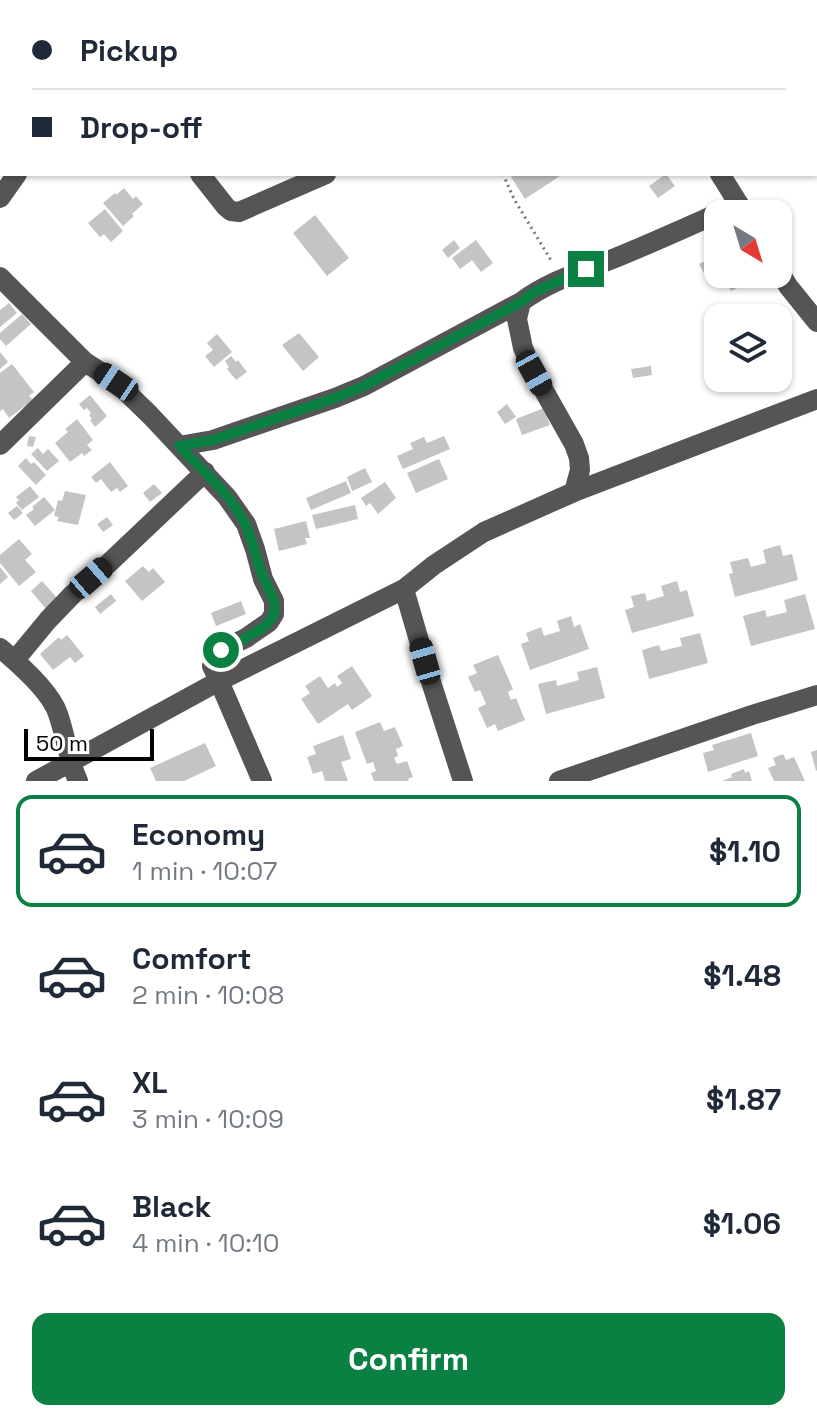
<!DOCTYPE html>
<meta charset="utf-8">
<style>
body{margin:0;font-family:"Space Grotesk",sans-serif;background:#f2f2f3;color:#1f2937;height:100vh;display:flex;flex-direction:column;font-size:30px;white-space:nowrap}
*{box-sizing:border-box;margin:0}
p{font-size:26px;color:#747a83}
.icon{flex:none;width:44px;height:44px;fill:none;stroke:currentColor;stroke-width:2;stroke-linecap:round;stroke-linejoin:round}
.map{position:relative;height:781px;overflow:hidden}
.details{display:flex;flex-direction:column;background:#fff;flex:1}
.details>*{flex:none}
.hud{position:absolute;left:0px;top:0px;width:818px;height:176px;box-shadow:0 2px 6px #0004;display:grid;align-content:center;height:176px;padding:0 32px;background:#fff}
.needle{width:52px;rotate:142deg}
.fabs{position:absolute;left:704px;top:200px;display:grid;gap:16px}
.fabs a{display:grid;place-items:center;width:88px;height:88px;border-radius:16px;background:#fff;box-shadow:0 2px 6px #0004;font-size:40px}
.scale{position:absolute;left:24px;bottom:20px;width:130px;box-sizing:border-box;padding-left:8px;border:4px solid #000;border-top:0;font-size:22px;line-height:28px;white-space:nowrap;color:#000;-webkit-text-stroke:6px #fff;paint-order:stroke}
.end{position:absolute;width:36px;height:36px;margin:-18px;border:10px solid #0b8043;background:#fff;box-shadow:0 0 0 4px #fff}
.from{border-radius:50%}
.car{position:absolute;width:24px;height:48px;margin:-24px -12px;border-radius:10px;box-shadow:0 0 6px 2px #0007;background:linear-gradient(#222 24%,#8ab4d8 0 40%,#222 0 76%,#8ab4d8 0 86%,#222 0)}
.hud b{display:flex;align-items:center;gap:28px;height:76px;font-size:30px}
.hud b+b{border-top:2px solid #e0e1e3}
.hud i{width:20px;height:20px;background:#1f2937}
ul{padding:14px 0 0;list-style:none}
li{display:flex;align-items:center;gap:24px;height:112px;margin:0 16px 12px;padding:0 16px;border:4px solid transparent;border-radius:16px}
li div{flex:1}
li b{display:block;font-size:30px}
li em{font-style:normal;font-weight:600}
li.selected{border-color:#0b8043}
li>.icon{width:72px;height:72px;stroke-width:1.5}
.button{display:flex;gap:16px;margin-top:auto;padding:16px 32px}
.button a{flex:1;height:92px;border-radius:16px;background:#0b8043;color:#fff;font-size:32px;font-weight:600;line-height:92px;text-align:center}
.map>svg:first-child{display:block}
.building{fill:#c4c4c4}
.lines{fill:none;stroke-linecap:round;stroke-linejoin:round}
.path{stroke:#777;stroke-width:3;stroke-dasharray:2 4;stroke-linecap:butt}
.minor{stroke:#555;stroke-width:20}
.route{stroke:#0b8043;stroke-width:10}
</style>
<div class="map">
<svg width="817" height="781" viewBox="0 0 817 781">
<rect width="100%" height="100%" fill="#fff"/>
<path class="building" d="M515,174h48l-38,25 -14,-22z
M666,174l9,12 -17,12 -9,-12z
M124,188l9,11 3,-3 7,8 -11,10 2,2 -11,10 -20,-23 12,-10 1,2z
M105,209l18,22 -12,11 -7,-8 -4,3 -12,-14z
M315,215l34,43 -22,18 -34,-43z
M454,240l6,8 -12,10 -6,-8z
M476,240l17,23 -12,9 -9,-12 -12,9 -8,-11z
M718,255v19l-11,5 -8,-15z
M722,274h36l1,3 -28,14z
M9,303l8,10 -17,14v-17z
M22,314l9,10 -25,22 -6,-7v-6z
M299,333l20,24 -16,14 -21,-26z
M217,334l15,18 -18,15 -9,-11 8,-6 -6,-7z
M0,352l8,10 -8,7z
M231,356l5,6 2,-2 9,12 -11,8 -9,-11 2,-2 -4,-6z
M12,364l22,28 -5,4 4,4 -24,18 -6,-9 -3,2v-38z
M651,366l1,9 -19,3 -2,-9z
M90,395l17,21 -12,11 -5,-7 2,-1 -3,-4 2,-2 -4,-5 -3,2 -5,-6z
M507,404l9,13 -11,7 -8,-12z
M544,408l6,17 -28,10 -6,-16z
M77,419l16,21 -6,5 5,5 -8,6 -2,-3 -12,9 -15,-19 13,-11 -3,-3z
M29,436l7,1 -3,10 -6,-1z
M444,436l6,13 -47,20 -6,-13 16,-7 -3,-6 14,-6 3,6z
M38,448l5,6 5,-5 11,12 -12,10 -16,-17z
M26,458l5,6 3,-2 12,13 -10,10 -18,-19z
M439,459l9,20 -32,14 -9,-20z
M110,462l18,24 -8,6 -3,-4 -6,4 -10,-13 -5,4 -5,-6z
M365,468l7,14 -20,9 -5,-14z
M346,481l5,12 -40,17 -5,-12z
M385,482l11,16 -18,16 -8,-11 -4,3 -5,-8z
M154,484l8,9 -12,9 -7,-9z
M30,486l9,11 -17,13 -6,-7 3,-3 -3,-3z
M65,491l21,4 -8,30 -21,-4 2,-4 -5,-1 4,-16 4,1z
M44,497l11,13 -20,16 -9,-11 8,-6 -2,-2z
M355,505l3,14 -42,10 -4,-14z
M17,506l6,7 -9,7 -6,-7z
M107,517l6,8 -10,7 -6,-8z
M306,521l4,17h-5l2,6 -28,7 -5,-22z
M19,539l13,15 -7,6 11,12 -17,14 -19,-23v-8z
M780,545l3,11 9,-2 6,26 -63,17 -6,-23 4,-1 -3,-11 18,-4 3,9 15,-4 -3,-13z
M143,566l6,6 4,-4 12,14 -23,19 -17,-20z
M0,567l8,10 -8,7z
M42,581l16,18 -12,10 -15,-18z
M677,581l3,11 7,-2 7,26 -62,17 -7,-23 9,-3 -3,-11 14,-3 2,8 17,-5 -3,-10z
M111,594l5,7 -16,13 -5,-7z
M805,594l10,35 -64,17 -8,-30 22,-6 2,7 20,-5 -3,-12z
M241,601l5,13 -30,12 -5,-13z
M571,616l3,11 6,-3 9,25 -59,21 -9,-26 8,-3 -3,-8 15,-6 3,9 16,-5 -3,-10z
M700,633l8,30 -59,16 -7,-29 17,-5 2,6 21,-5 -2,-8z
M67,635l17,21 -9,7 -5,-6 -17,13 -13,-16 19,-17 2,3z
M498,655l15,34 -5,3 3,8 5,-2 9,22 -27,11 -3,-7 -8,4 -9,-20 8,-4 -6,-14 -5,2 -7,-15 9,-4 -4,-8z
M352,666l20,30 -20,14 -4,-6 -30,20 -17,-25 9,-6 -5,-7 15,-10 8,12 7,-5 2,4 5,-4 -5,-7z
M597,667l8,31 -59,16 -8,-30 18,-4 1,6 22,-6 -2,-8z
M380,722l4,9 11,-4 8,19 -7,3 2,7 -4,2 3,6 10,-3 6,16 -5,2 1,2h-35l-3,-8 5,-2 -3,-9 -6,2 -12,-32z
M751,733l7,23 -50,16 -5,-19 11,-3 -2,-5z
M343,735l8,24 -10,3 7,19h-23l-3,-10 -9,3 -6,-17 9,-3 -3,-8z
M205,743l11,23 -32,15h-28l-6,-13z
M817,750v20l-1,1 -5,-19z
M783,754l3,6 8,-3 11,24h-31l-6,-13 8,-3 -3,-7z
M744,769l1,4 4,-2 3,10h-30l10,-4 -1,-3z"/>
<g class="lines">
<path class="path" d="M503,174l11,25 38,63"/>
<path class="minor" d="M49,0l2,2
M604,0l1,2
M276,2l2,-2
M200,174l26,33 5,4 8,1 87,-38
M720,174l25,40
M0,198l17,-24
M778,269l10,17 29,36
M0,277l85,85 31,20 34,33 77,82 19,27 9,25 8,30 11,22v13l-5,8 -23,16 -25,12 -6,8 -3,8 7,15 43,100
M0,445l85,-83
M179,446l34,-6 122,-42 29,-12 157,-84
M574,492l6,-22 -1,-12 -5,-14 -40,-71 -11,-25 -6,-29 4,-17c28,-21 62,-31 94,-44 42,-17 83,-36 124,-54
M404,589l28,96 31,96
M0,648c18,15 51,44 58,66 8,23 10,45 20,67
M15,660l33,-40 25,-26 36,-31 96,-91
M36,781l183,-100 185,-92 30,-24 50,-33 90,-40 243,-93
M559,781l193,-66 65,-20"/>
</g>
<g class="lines">
<path class="route" d="M221,650c13,-7 46,-20 52,-34 5,-13 -3,-23 -8,-35 -8,-17 -11,-36 -18,-53 -14,-32 -44,-57 -68,-82l34,-6 122,-42 29,-12 157,-84 13,-10 52,-23"/>
</g>
</svg>
<div class="fabs">
<a><svg class="needle" viewBox="-14 -14 28 28"><path d="M0-13l5 13h-10z" fill="#e53935"/><path d="M0 13l5-13h-10z" fill="#747a83"/></svg></a>
<a><svg class="icon" aria-label="layers" viewBox="0 0 24 24"><path d="M12 4l9 5-9 5-9-5zM3 14l9 5 9-5"/></svg></a>
</div>
<div class="scale">50 m</div>
<i class="end from" style="left:221px;top:650px"></i>
<i class="end" style="left:586px;top:269px"></i>
<i class="car" style="left:534px;top:373px;rotate:151deg"></i>
<i class="car" style="left:116px;top:382px;rotate:304deg"></i>
<i class="car" style="left:91px;top:578px;rotate:49deg"></i>
<i class="car" style="left:425px;top:661px;rotate:344deg"></i>
<div class="hud">
<b><i class="from"></i>Pickup</b>
<b><i></i>Drop-off</b>
</div>
</div>
<section class="details">
<ul>
<li class="selected"><svg class="icon" aria-label="car" viewBox="0 0 24 24"><path d="M5 17H2v-5l4-1 3-4h7l3 4 3 1v5h-3M9 17h6M6 11h13"/><circle cx="7" cy="17" r="2"/><circle cx="17" cy="17" r="2"/></svg><div><b>Economy</b><p>1 min · 10:07</p></div><em>$1.10</em></li>
<li><svg class="icon" aria-label="car" viewBox="0 0 24 24"><path d="M5 17H2v-5l4-1 3-4h7l3 4 3 1v5h-3M9 17h6M6 11h13"/><circle cx="7" cy="17" r="2"/><circle cx="17" cy="17" r="2"/></svg><div><b>Comfort</b><p>2 min · 10:08</p></div><em>$1.48</em></li>
<li><svg class="icon" aria-label="car" viewBox="0 0 24 24"><path d="M5 17H2v-5l4-1 3-4h7l3 4 3 1v5h-3M9 17h6M6 11h13"/><circle cx="7" cy="17" r="2"/><circle cx="17" cy="17" r="2"/></svg><div><b>XL</b><p>3 min · 10:09</p></div><em>$1.87</em></li>
<li><svg class="icon" aria-label="car" viewBox="0 0 24 24"><path d="M5 17H2v-5l4-1 3-4h7l3 4 3 1v5h-3M9 17h6M6 11h13"/><circle cx="7" cy="17" r="2"/><circle cx="17" cy="17" r="2"/></svg><div><b>Black</b><p>4 min · 10:10</p></div><em>$1.06</em></li>
</ul>
<div class="button"><a>Confirm</a></div>
</section>
